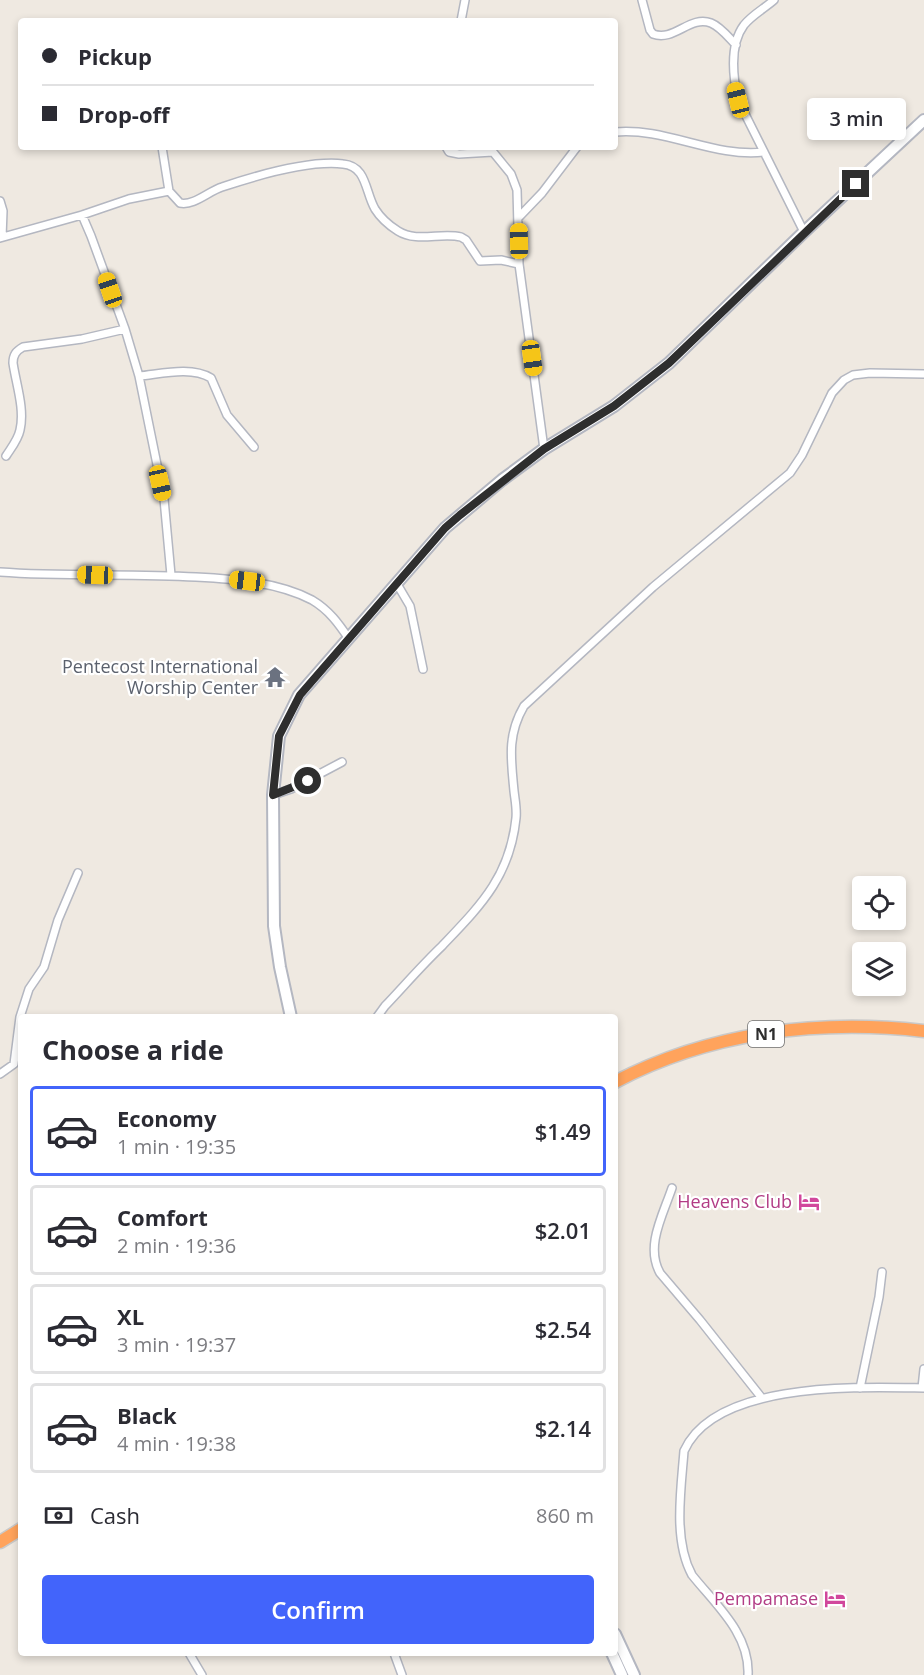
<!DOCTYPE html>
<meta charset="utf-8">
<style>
body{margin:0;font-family:"Open Sans",sans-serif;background:#f7f7f7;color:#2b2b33;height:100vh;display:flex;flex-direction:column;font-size:22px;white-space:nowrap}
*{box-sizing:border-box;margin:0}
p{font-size:20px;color:#7c7c81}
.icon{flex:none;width:33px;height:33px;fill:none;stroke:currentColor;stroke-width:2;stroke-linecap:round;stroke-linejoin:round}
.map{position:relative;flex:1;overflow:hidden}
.drawer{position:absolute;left:18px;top:1014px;width:600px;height:642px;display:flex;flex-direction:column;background:#fff;border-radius:6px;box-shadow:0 3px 9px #0003}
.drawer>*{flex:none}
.banner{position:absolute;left:18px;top:18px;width:600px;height:132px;border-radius:6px;box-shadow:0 3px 9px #0003;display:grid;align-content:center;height:132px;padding:0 24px;background:#fff}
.fabs{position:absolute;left:852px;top:876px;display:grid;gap:12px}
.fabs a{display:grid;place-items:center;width:54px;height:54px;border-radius:6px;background:#fff;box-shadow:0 3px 9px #0003;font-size:30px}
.end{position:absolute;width:27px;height:27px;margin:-14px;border:8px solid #2e2e2e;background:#fff;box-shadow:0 0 0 3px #fff}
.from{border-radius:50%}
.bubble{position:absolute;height:42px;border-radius:6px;background:#fff;box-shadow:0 3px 9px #0003;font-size:20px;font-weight:600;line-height:42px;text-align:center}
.car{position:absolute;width:18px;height:36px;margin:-18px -9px;border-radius:8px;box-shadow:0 0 4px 2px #0007;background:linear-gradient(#f5c518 24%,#345 0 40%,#f5c518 0 76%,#345 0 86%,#f5c518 0)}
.banner b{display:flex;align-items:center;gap:21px;height:57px;font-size:22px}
.banner b+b{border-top:2px solid #e1e1e2}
.banner i{width:15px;height:15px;background:#2b2b33}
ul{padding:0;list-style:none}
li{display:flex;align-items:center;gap:18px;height:90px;margin:0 12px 9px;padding:0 12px;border:3px solid #e1e1e2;border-radius:6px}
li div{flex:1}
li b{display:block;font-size:22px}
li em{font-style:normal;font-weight:600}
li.on{border-color:#4264fb}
li>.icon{width:54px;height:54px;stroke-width:1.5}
h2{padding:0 24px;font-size:27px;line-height:72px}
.pay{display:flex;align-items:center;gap:15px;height:66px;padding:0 24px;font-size:22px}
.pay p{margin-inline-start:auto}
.button{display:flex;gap:12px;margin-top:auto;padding:12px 24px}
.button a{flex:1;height:69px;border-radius:6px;background:#4264fb;color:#fff;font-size:24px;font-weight:600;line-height:69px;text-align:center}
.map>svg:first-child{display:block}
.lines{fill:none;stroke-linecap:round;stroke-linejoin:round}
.street-casing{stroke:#b4b7c1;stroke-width:10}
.secondary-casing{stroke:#b4b7c1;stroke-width:14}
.highway-casing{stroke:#c9c9c9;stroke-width:15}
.street{stroke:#fff;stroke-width:7}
.secondary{stroke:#fff;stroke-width:10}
.highway{stroke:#ffa35c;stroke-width:12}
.route{stroke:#2e2e2e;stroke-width:8}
.labels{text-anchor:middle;stroke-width:4.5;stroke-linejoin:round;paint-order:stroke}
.shield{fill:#fff;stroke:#6d6d6d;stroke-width:1.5}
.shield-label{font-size:16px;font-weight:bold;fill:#2e2e2e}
.worship-label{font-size:18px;fill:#5b616d;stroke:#fff;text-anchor:end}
.hotel-label{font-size:18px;fill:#b23c85;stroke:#fff;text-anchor:end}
</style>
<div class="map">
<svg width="924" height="1675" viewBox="0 0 924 1675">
<rect width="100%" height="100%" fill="#efe9e1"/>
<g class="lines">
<defs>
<path id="street" d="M642,0l8,30 3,4c21,8 37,-19 58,-11 10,4 18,15 25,22
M774,0c-9,8 -22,15 -30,25 -15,20 -11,52 -6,75l66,132
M461,21l4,-21
M615,132c50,-5 99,26 149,20
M162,147l7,44 11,12c14,3 29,-12 42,-16 33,-11 87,-27 121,-23 24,2 22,28 32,45 5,8 15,17 23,22 19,12 43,1 63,6l5,3 14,21 21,-1 18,4
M446,147l3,5 10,2 34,-2 18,22 6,16 2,74 25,185
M0,201l3,10 -1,26
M82,215l9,21 34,93 14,47 25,123 7,76
M518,218l24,-25 35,-46
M0,238l82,-23 47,-16 40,-8
M139,376c22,-2 52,-10 72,2l16,37 27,32
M6,456c5,-8 12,-16 14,-26 5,-21 -4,-46 -7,-67 0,-8 3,-12 10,-16l59,-8 43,-10
M0,572c65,5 131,1 196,5 38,2 82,5 116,23 17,10 27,24 37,39
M397,584l13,22 13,63
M273,795l18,-6 51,-27
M377,1017l8,-11c19,-20 37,-41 57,-60 38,-40 68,-69 74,-128 1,-9 -1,-18 -2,-27 -3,-32 -7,-56 10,-85l129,-119 137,-114 12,-18 30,-62 12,-13 9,-5 17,-2 54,1
M0,1074l14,-10 6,-47 9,-28 15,-22 14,-47 20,-47
M672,1188c-9,27 -27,58 -12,85l40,47 61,77
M860,1388l19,-91 3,-25
M922,1388l2,-19
M189,1653l13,22
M394,1653l8,22
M748,1675c2,-41 -32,-70 -56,-100 -19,-35 -11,-85 -8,-124 31,-70 175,-64 240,-63"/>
<path id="secondary" d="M291,1017l-11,-50 -6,-41 -1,-131 6,-59 20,-41 146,-167 57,-48 42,-31 70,-43 55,-43 135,-131 120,-112
M615,1634l19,41
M612,1653l10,22"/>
<path id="highway" d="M615,1082c95,-50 204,-63 309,-51
M0,1542l21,-13"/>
</defs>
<use href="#street" class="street-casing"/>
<use href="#secondary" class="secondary-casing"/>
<use href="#highway" class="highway-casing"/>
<use href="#street" class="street"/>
<use href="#secondary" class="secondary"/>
<use href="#highway" class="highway"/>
</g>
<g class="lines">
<path class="route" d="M308,781l-35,14 6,-59 21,-41 145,-167 15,-13 84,-66 70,-43 55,-43 187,-179"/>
</g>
<defs>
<symbol id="temple-bare" viewBox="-9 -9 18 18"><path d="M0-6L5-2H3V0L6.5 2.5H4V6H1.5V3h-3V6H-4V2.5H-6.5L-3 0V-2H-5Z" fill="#6b7280" stroke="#fff" stroke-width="2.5" paint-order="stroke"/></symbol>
<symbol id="hotel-bare" viewBox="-9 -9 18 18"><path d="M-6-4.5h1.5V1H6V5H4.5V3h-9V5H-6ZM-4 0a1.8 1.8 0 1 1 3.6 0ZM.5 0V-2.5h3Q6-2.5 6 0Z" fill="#d1479c" stroke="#fff" stroke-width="2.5" paint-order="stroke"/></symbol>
</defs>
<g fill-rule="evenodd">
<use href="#temple-bare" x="260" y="662" width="30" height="30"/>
<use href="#hotel-bare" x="794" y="1187" width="30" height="30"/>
<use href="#hotel-bare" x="820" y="1584" width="30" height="30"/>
</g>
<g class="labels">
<rect class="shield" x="748" y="1021" width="36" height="26" rx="4.5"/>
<g class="shield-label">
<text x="766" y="1040">N1</text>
</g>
<g class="worship-label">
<text x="258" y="673">Pentecost International<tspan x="258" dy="21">Worship Center</tspan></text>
</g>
<g class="hotel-label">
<text x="792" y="1208">Heavens Club</text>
<text x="818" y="1605">Pempamase</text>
</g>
</g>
</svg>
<div class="fabs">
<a><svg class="icon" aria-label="locate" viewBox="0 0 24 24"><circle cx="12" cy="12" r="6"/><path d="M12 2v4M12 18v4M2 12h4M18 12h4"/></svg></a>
<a><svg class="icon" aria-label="layers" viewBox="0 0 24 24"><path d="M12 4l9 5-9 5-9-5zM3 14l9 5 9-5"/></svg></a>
</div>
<i class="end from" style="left:308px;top:781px"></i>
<i class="end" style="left:856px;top:184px"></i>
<div class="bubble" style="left:807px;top:98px;width:99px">3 min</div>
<i class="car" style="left:738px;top:100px;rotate:346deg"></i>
<i class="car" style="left:519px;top:241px;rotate:359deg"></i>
<i class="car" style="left:110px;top:290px;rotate:341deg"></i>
<i class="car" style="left:532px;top:358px;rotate:172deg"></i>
<i class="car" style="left:160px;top:483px;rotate:167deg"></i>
<i class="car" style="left:95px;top:575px;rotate:272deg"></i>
<i class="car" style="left:247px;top:581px;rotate:277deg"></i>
<div class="banner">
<b><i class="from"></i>Pickup</b>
<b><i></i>Drop-off</b>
</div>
<section class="drawer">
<h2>Choose a ride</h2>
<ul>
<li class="on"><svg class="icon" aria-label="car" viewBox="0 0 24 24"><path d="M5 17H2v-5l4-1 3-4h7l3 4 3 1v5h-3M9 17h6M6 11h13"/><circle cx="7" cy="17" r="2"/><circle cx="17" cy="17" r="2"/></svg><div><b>Economy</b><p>1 min · 19:35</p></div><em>$1.49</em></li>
<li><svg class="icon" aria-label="car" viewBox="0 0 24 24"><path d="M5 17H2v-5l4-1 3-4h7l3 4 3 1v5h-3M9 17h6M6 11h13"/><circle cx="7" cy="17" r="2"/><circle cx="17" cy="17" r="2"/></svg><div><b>Comfort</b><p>2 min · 19:36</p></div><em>$2.01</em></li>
<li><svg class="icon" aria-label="car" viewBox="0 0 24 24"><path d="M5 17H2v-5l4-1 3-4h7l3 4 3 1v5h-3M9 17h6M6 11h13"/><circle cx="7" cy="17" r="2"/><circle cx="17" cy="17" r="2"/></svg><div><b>XL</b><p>3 min · 19:37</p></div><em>$2.54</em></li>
<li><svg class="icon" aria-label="car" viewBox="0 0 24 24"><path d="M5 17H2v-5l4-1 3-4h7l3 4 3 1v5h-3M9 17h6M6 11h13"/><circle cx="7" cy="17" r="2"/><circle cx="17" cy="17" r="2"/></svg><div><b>Black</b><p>4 min · 19:38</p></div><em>$2.14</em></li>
</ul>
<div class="pay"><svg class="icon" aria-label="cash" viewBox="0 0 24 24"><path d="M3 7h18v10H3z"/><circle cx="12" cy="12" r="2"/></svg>Cash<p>860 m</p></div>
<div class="button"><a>Confirm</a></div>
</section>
</div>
